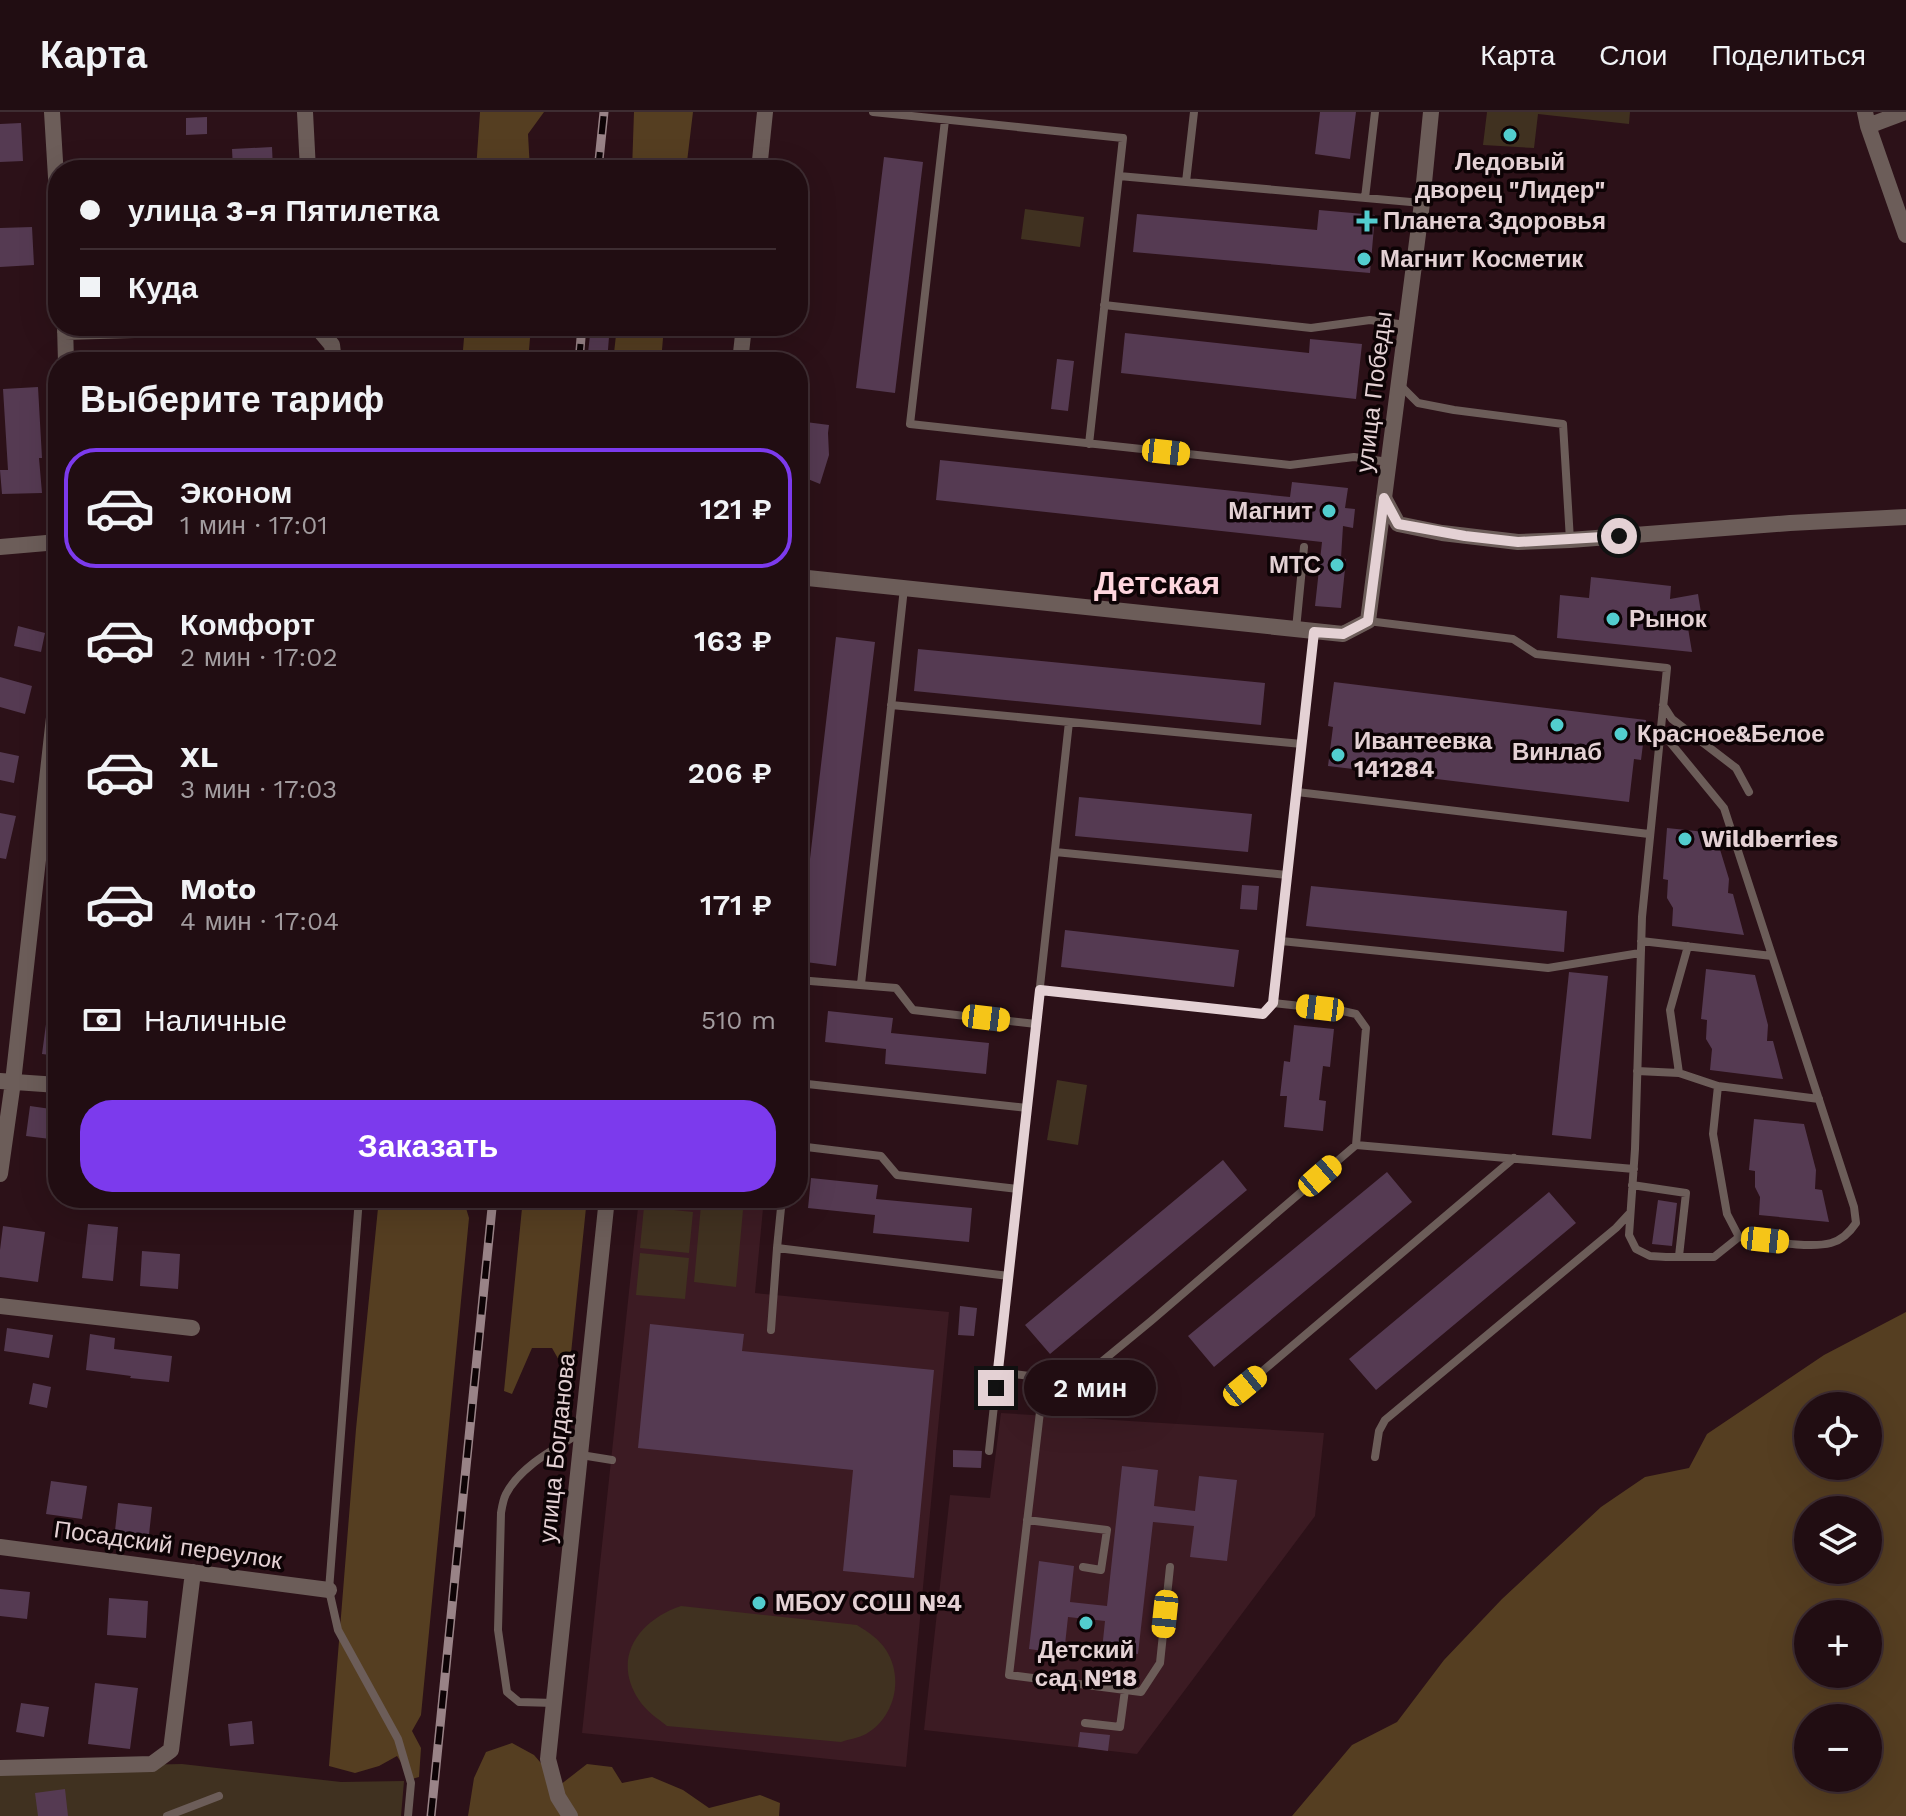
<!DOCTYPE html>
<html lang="ru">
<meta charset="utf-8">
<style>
body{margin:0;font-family:"Work Sans",sans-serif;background:#2d1b20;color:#f1f3f6;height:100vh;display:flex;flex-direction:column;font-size:30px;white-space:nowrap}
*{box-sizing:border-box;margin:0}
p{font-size:26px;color:#a29c9f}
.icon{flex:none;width:44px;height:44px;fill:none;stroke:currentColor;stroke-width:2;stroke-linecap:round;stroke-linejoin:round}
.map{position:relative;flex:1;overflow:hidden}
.sheet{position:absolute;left:48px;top:240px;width:760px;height:856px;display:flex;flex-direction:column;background:#210d12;border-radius:32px;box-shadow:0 8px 32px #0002,0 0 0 2px #3e2d32}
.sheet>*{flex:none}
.hud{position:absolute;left:48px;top:48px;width:760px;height:176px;border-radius:32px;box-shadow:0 8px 32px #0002,0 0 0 2px #3e2d32;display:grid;align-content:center;height:176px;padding:0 32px;background:#210d12}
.buttons{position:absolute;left:1794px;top:1280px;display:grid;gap:16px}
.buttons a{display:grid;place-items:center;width:88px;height:88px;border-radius:50%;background:#210d12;box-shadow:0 8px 32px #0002,0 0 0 2px #3e2d32;font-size:40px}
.end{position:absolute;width:36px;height:36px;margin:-18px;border:10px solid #e4d1d4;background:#111;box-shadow:0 0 0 4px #111}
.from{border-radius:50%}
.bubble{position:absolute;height:56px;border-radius:28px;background:#210d12;box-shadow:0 8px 32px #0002,0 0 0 2px #3e2d32;font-size:26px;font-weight:600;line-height:56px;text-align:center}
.car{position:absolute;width:24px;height:48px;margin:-24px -12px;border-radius:10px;box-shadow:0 0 6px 2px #0007;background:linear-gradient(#f5c518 24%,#345 0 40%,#f5c518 0 76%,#345 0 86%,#f5c518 0)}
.hud b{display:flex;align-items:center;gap:28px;height:76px;font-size:30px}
.hud b+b{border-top:2px solid #3e2d32}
.hud i{width:20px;height:20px;background:#f1f3f6}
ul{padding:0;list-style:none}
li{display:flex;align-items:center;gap:24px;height:120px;margin:0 16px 12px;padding:0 16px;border:4px solid transparent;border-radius:32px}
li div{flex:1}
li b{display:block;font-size:30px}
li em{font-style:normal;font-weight:600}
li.on{border-color:#7c3aed}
li>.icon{width:72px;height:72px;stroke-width:1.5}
h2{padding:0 32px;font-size:36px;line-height:96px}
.pay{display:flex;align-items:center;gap:20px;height:88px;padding:0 32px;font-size:30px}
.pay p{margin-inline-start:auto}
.button{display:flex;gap:16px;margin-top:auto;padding:16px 32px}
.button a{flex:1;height:92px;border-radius:32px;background:#7c3aed;color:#fff;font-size:32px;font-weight:600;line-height:92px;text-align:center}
header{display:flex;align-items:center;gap:48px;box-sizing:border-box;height:112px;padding:0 40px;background:#210d12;border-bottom:2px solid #3e2d32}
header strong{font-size:38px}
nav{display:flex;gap:44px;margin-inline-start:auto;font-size:28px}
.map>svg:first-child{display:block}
.built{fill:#3c1b23}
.green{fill:#403120}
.forest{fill:#553e21;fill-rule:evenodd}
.building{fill:#553a52}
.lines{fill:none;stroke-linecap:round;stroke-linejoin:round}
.service{stroke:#6c5d59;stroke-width:8}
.minor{stroke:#6c5d59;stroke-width:16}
.tertiary{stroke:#6c5d59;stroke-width:16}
.rail-casing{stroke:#998387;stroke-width:9}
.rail{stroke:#0d0305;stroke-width:6;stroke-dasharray:18;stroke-linecap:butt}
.route{stroke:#e4d1d4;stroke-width:10}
.poi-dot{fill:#52cdce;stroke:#0d0305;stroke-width:3}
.labels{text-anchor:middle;stroke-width:7;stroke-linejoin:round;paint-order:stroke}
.poi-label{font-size:24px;font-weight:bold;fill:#e4d1d4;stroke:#0d0305;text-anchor:start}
.street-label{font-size:24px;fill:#e4d1d4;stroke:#0d0305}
.district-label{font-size:32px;font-weight:bold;fill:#fed6de;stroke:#0d0305}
</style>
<header>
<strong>Карта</strong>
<nav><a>Карта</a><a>Слои</a><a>Поделиться</a></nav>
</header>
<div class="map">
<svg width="1906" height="1704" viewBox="0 0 1906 1704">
<rect width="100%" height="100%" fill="#2c1118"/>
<path class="built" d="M639,1086h125l-9,95 194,19 -43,455 -324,-34z
M1001,1301l323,20 -9,83 -178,238 -213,-24 26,-235 40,3z"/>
<path class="green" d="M1487,0h143l-1,12 -91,-10 -4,34 -51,-3z
M1025,97l59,8 -4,30 -59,-8z
M1057,968l30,5 -9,60 -31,-5z
M653,1086h97l-1,12h-6l-7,77 -42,-5 7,-77 -49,-5z
M644,1095l49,5 -4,41 -49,-5z
M640,1141l49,5 -4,41 -49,-4z
M681,1494l176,19c11,7 22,14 29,25 18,28 9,67 -20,84 -7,4 -17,5 -25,8l-174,-16c-10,-8 -21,-15 -28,-26 -28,-42 0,-80 42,-94z
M182,1652l159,18 63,-1 -3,35h-401v-48z"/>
<path class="forest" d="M480,0h64l-16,22 2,36h-54z
M634,0h59l-7,58h-54z
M465,214h66l-3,36h-66z
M617,214h47l-3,36h-48z
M379,1086h84l6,20 -48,497 -9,16 9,17 -2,29 -7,2 -15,-23 -18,10 -24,7 -26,-7 27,-337z
M523,1086h64l-17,165 -10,-1 -8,-14h-20l-20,46 -8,-3z
M1906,1200v504h-614l60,-71 45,-23 47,-62 58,-61 99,-92 44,-30 44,-9 18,-34 117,-79zM1868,1294v60h-60v-60zM1868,1398v60h-60v-60zM1868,1502v60h-60v-60zM1868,1606v60h-60v-60z
M512,1631l22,12 26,30 27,-21 25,3 10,16 30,-6 31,13 26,18 51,-13 20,8 -1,13h-311l6,-38 12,-26z"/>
<path class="building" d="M1320,0h36l-6,47 -35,-5z
M207,5v17l-21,1v-17z
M21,11l2,38 -23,1v-38z
M272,35l1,23h-40l-1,-21z
M884,45l39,5 -28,231 -39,-5z
M1319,98l56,5 -5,58 -237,-21 4,-38 180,16z
M32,115l2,38 -34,2v-39z
M1125,221l184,20 1,-14 52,5 -6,55 -235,-26z
M590,223l19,2 -2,25h-20z
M1057,247l17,2 -6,50 -17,-2z
M38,275l4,71h-3l3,35 -40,1 -2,-24h8l-5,-81z
M798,309l31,4 -1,8 1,22 -9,29 -22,-9z
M940,348l350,37 2,-15 56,6 -3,20 10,1 -2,19 -10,-2 -2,32 5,1 -5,49 -26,-2 7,-64 -386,-42z
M1591,465l80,9 -1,13 28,-5 5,31 -15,3 4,24 -135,-14 3,-43 29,3z
M18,514l27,7 -4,19 -27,-6z
M836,525l39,5 -39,324 -38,-5z
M918,537l347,34 -4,42 -347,-34z
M0,565l32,9 -7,28 -25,-7z
M1334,570l312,38 -5,40 -7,-1 -5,43 -301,-36 5,-39 -5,-1z
M0,640l19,4 -5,27 -14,-3z
M1079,685l173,17 -4,38 -173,-16z
M0,701l16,3 -10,43 -6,-1z
M1667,716l48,5 14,46 -1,14 5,1 11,41 -72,-9 1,-18 -6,-10 1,-18 -5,-1z
M1242,773l17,1 -2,24 -17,-1z
M1311,774l256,25 -3,41 -258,-26z
M1065,818l174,20 -5,37 -173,-20z
M1706,857l49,6 13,50 -1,16h6l10,38 -73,-9 2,-21 -6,-10 1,-19 -6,-1z
M1569,860l39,4 -17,163 -39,-4z
M49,890l9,1v53l-16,-2z
M828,899l65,7 -2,15 98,10 -3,31 -101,-10 1,-15 -61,-7z
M1294,913l40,4 -4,38 -7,-1 -4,34 7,1 -3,30 -39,-4 3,-31h-7l4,-35 6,1z
M30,994l28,4v30l-32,-4z
M1754,1007l50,5 12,46 -1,19 7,1 7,32 -70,-7 1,-18 -5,-10v-16l-6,-1z
M1223,1048l24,30 -197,164 -25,-29z
M1387,1060l25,30 -198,165 -26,-31z
M811,1066l67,7 -2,14 96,9 -3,34 -96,-9 2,-18 -67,-7z
M1549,1080l27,31 -200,167 -27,-31z
M1658,1088l19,3 -5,43 -20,-2z
M88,1112l30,3 -5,54 -31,-3z
M3,1114l42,6 -7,50 -38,-5v-27z
M142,1139l38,3 -2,35 -38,-3z
M960,1194l17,2 -3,28 -16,-1z
M650,1212l94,10 -2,17 192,19 -20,208 -71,-7 10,-101 -215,-22z
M7,1216l46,7 -4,23 -45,-7z
M90,1222l25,4 -1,11 58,7 -3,26 -39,-4 1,-2 -45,-6z
M33,1271l18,4 -4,21 -18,-4z
M953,1338l29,1 -1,17 -28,-1z
M1122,1354l36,4 -4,36 41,5 4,-35 38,4 -10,81 -37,-4 4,-31 -41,-4 -15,132 -36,-4 3,-29 -37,-4 -4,37 -35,-5 10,-88 35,5 -4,36 37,4z
M51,1369l36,5 -5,33 -36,-5z
M118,1391l34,4 -4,37 -34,-4z
M0,1477l30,3 -3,27 -27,-3z
M109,1486l39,3 -2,37 -39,-3z
M95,1571l43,5 -8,61 -42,-5z
M21,1591l28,4 -5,30 -28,-5z
M252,1609l2,23 -24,2 -2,-22z
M1080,1620l30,3 -2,16 -30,-4z
M65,1677l3,27h-30l-3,-23z"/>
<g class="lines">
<path class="service" d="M873,0l250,26 -34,306
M945,8l-35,304 380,41 64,-8 34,5
M1119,64l303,27
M1186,70l8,-70
M1365,86l10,-86
M1104,193l207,23 59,-8 36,5
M1399,272l19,19 36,7 109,14 7,116
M1368,509l145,18 23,15 131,14 -25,249 -7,232 -6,86 7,14 14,7 16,1h48l25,-20c25,3 69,12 92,6 11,-3 19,-11 25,-20l-2,-16 -130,-399 -64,-78
M1296,517l8,-82
M891,593l411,39
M1663,593l9,14 64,49 13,24
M1297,680l352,42
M1055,740l232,23
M1281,829l267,27 92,-15
M1641,829l131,15
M1688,834l-18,64 9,63 39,13 101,13
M798,868l98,8 17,22 123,14
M861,872l43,-396
M1040,878l223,24 10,-11
M1273,891l41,-371
M798,933l7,-64
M1637,959l42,2
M798,971l229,25
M1718,974l-5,48 14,80 12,23
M1356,1033l278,24
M798,1034l83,10 16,19 121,14
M1632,1073l54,8 -7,63
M359,1086l-30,392 9,40 60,109 13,44 -3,33
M782,1086l-5,50 232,28
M771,1218l6,-82
M998,1260l79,10 74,-61 205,-176 10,-117 -10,-14 -18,-4 -65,-7
M1044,1266l-35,297 132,17 19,-29 10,-96
M1245,1274l269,-228
M989,1339l80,-729
M581,1343l31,5
M1375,1345l4,-26 6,-11 231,-192 13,-14
M1027,1408l80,10 -6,40 -18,-3
M554,1591l-35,-1 -12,-10 -9,-62 3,-117c1,-6 2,-13 5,-19 15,-29 51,-46 77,-63
M1085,1611l35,4 5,-37
M167,1704l52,-20"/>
<path class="minor" d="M52,0l6,98
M305,0l3,58
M1865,0l3,14 38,109
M1868,14l37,-14
M759,58l6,-58
M65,214l1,36
M316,214l16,19 2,17
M65,220l205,-6
M740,250l4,-36
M1384,386l14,26 44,9 76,9 52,-2 220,-17 116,-6
M0,435l58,-5
M798,465l545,57 25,-13 16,-123
M0,969l58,4
M0,1062l13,-92 45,-400
M0,1194l192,22
M0,1435l329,43
M0,1656l152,-4 19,-14 22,-178
M570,1704l-12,-19 -10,-38 59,-561"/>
<path class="tertiary" d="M1384,386l38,-295 9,-91"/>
<defs>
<path id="rail" d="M598,58l6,-58
M579,250l3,-36
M431,1704l62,-618"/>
</defs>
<use href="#rail" class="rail-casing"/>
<use href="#rail" class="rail"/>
</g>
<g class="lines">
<path class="route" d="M996,1276l44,-398 223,24 10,-11 41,-371 29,2 25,-13 16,-123 14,26 67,12 53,6 101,-6"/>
</g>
<g class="poi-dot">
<circle cx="1510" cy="23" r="8"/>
<path d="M1363 97h8v8h8v8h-8v8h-8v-8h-8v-8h8z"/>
<circle cx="1364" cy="147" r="8"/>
<circle cx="1329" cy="399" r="8"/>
<circle cx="1337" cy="453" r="8"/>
<circle cx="1613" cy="507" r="8"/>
<circle cx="1557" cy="613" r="8"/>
<circle cx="1621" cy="622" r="8"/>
<circle cx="1338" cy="643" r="8"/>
<circle cx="1685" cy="727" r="8"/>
<circle cx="759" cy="1491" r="8"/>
<circle cx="1086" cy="1511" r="8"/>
</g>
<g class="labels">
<g class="poi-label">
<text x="1510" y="58" text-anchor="middle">Ледовый<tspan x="1510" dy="28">дворец "Лидер"</tspan></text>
<text x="1383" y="117">Планета Здоровья</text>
<text x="1380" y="155">Магнит Косметик</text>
<text x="1313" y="407" text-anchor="end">Магнит</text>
<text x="1321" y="461" text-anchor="end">МТС</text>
<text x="1629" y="515">Рынок</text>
<text x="1637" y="630">Красное&amp;Белое</text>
<text x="1354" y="637">Ивантеевка<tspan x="1354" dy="28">141284</tspan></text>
<text x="1557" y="648" text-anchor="middle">Винлаб</text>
<text x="1701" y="735">Wildberries</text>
<text x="775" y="1499">МБОУ СОШ №4</text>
<text x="1086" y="1546" text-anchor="middle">Детский<tspan x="1086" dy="28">сад №18</tspan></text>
</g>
<g class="street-label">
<text transform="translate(1374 280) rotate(-83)" y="8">улица Победы</text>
<text transform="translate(557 1336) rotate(-84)" y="8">улица Богданова</text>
<text transform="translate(168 1433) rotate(8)" y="8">Посадский переулок</text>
</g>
<g class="district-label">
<text x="1157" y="482">Детская</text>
</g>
</g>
</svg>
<div class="buttons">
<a><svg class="icon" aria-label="locate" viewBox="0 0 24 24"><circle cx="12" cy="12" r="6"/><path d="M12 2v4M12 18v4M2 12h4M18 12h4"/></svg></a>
<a><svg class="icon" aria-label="layers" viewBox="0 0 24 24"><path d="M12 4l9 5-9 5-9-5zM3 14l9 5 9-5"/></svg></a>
<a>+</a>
<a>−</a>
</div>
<i class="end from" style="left:1619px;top:424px"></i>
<i class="end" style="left:996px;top:1276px"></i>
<div class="bubble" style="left:1024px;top:1248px;width:132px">2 мин</div>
<i class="car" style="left:1166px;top:340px;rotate:96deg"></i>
<i class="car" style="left:1320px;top:896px;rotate:277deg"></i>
<i class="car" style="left:986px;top:906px;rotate:97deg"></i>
<i class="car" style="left:1320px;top:1064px;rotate:49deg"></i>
<i class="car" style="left:1765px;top:1128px;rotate:96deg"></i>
<i class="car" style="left:1245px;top:1274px;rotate:51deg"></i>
<i class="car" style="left:1165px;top:1502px;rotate:186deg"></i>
<div class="hud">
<b><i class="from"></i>улица 3-я Пятилетка</b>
<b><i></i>Куда</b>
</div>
<section class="sheet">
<h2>Выберите тариф</h2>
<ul>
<li class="on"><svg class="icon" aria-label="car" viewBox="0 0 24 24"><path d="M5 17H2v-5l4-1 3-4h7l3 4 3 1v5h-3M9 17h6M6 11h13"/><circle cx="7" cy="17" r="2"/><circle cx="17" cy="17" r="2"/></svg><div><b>Эконом</b><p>1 мин · 17:01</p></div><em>121 ₽</em></li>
<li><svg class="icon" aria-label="car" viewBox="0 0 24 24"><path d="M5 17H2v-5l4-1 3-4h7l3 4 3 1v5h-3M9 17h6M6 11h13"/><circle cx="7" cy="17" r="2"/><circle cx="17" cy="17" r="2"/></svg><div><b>Комфорт</b><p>2 мин · 17:02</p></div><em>163 ₽</em></li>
<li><svg class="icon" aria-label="car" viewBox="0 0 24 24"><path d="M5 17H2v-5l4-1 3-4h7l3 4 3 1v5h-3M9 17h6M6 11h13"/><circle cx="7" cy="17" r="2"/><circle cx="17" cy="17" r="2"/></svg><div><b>XL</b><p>3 мин · 17:03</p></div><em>206 ₽</em></li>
<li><svg class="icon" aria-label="car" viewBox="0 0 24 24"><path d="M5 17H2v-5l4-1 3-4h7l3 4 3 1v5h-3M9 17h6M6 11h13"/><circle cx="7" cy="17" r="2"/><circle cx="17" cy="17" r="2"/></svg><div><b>Moto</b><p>4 мин · 17:04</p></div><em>171 ₽</em></li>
</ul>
<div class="pay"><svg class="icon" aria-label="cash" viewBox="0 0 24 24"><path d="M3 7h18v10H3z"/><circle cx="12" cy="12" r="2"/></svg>Наличные<p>510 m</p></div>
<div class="button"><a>Заказать</a></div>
</section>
</div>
